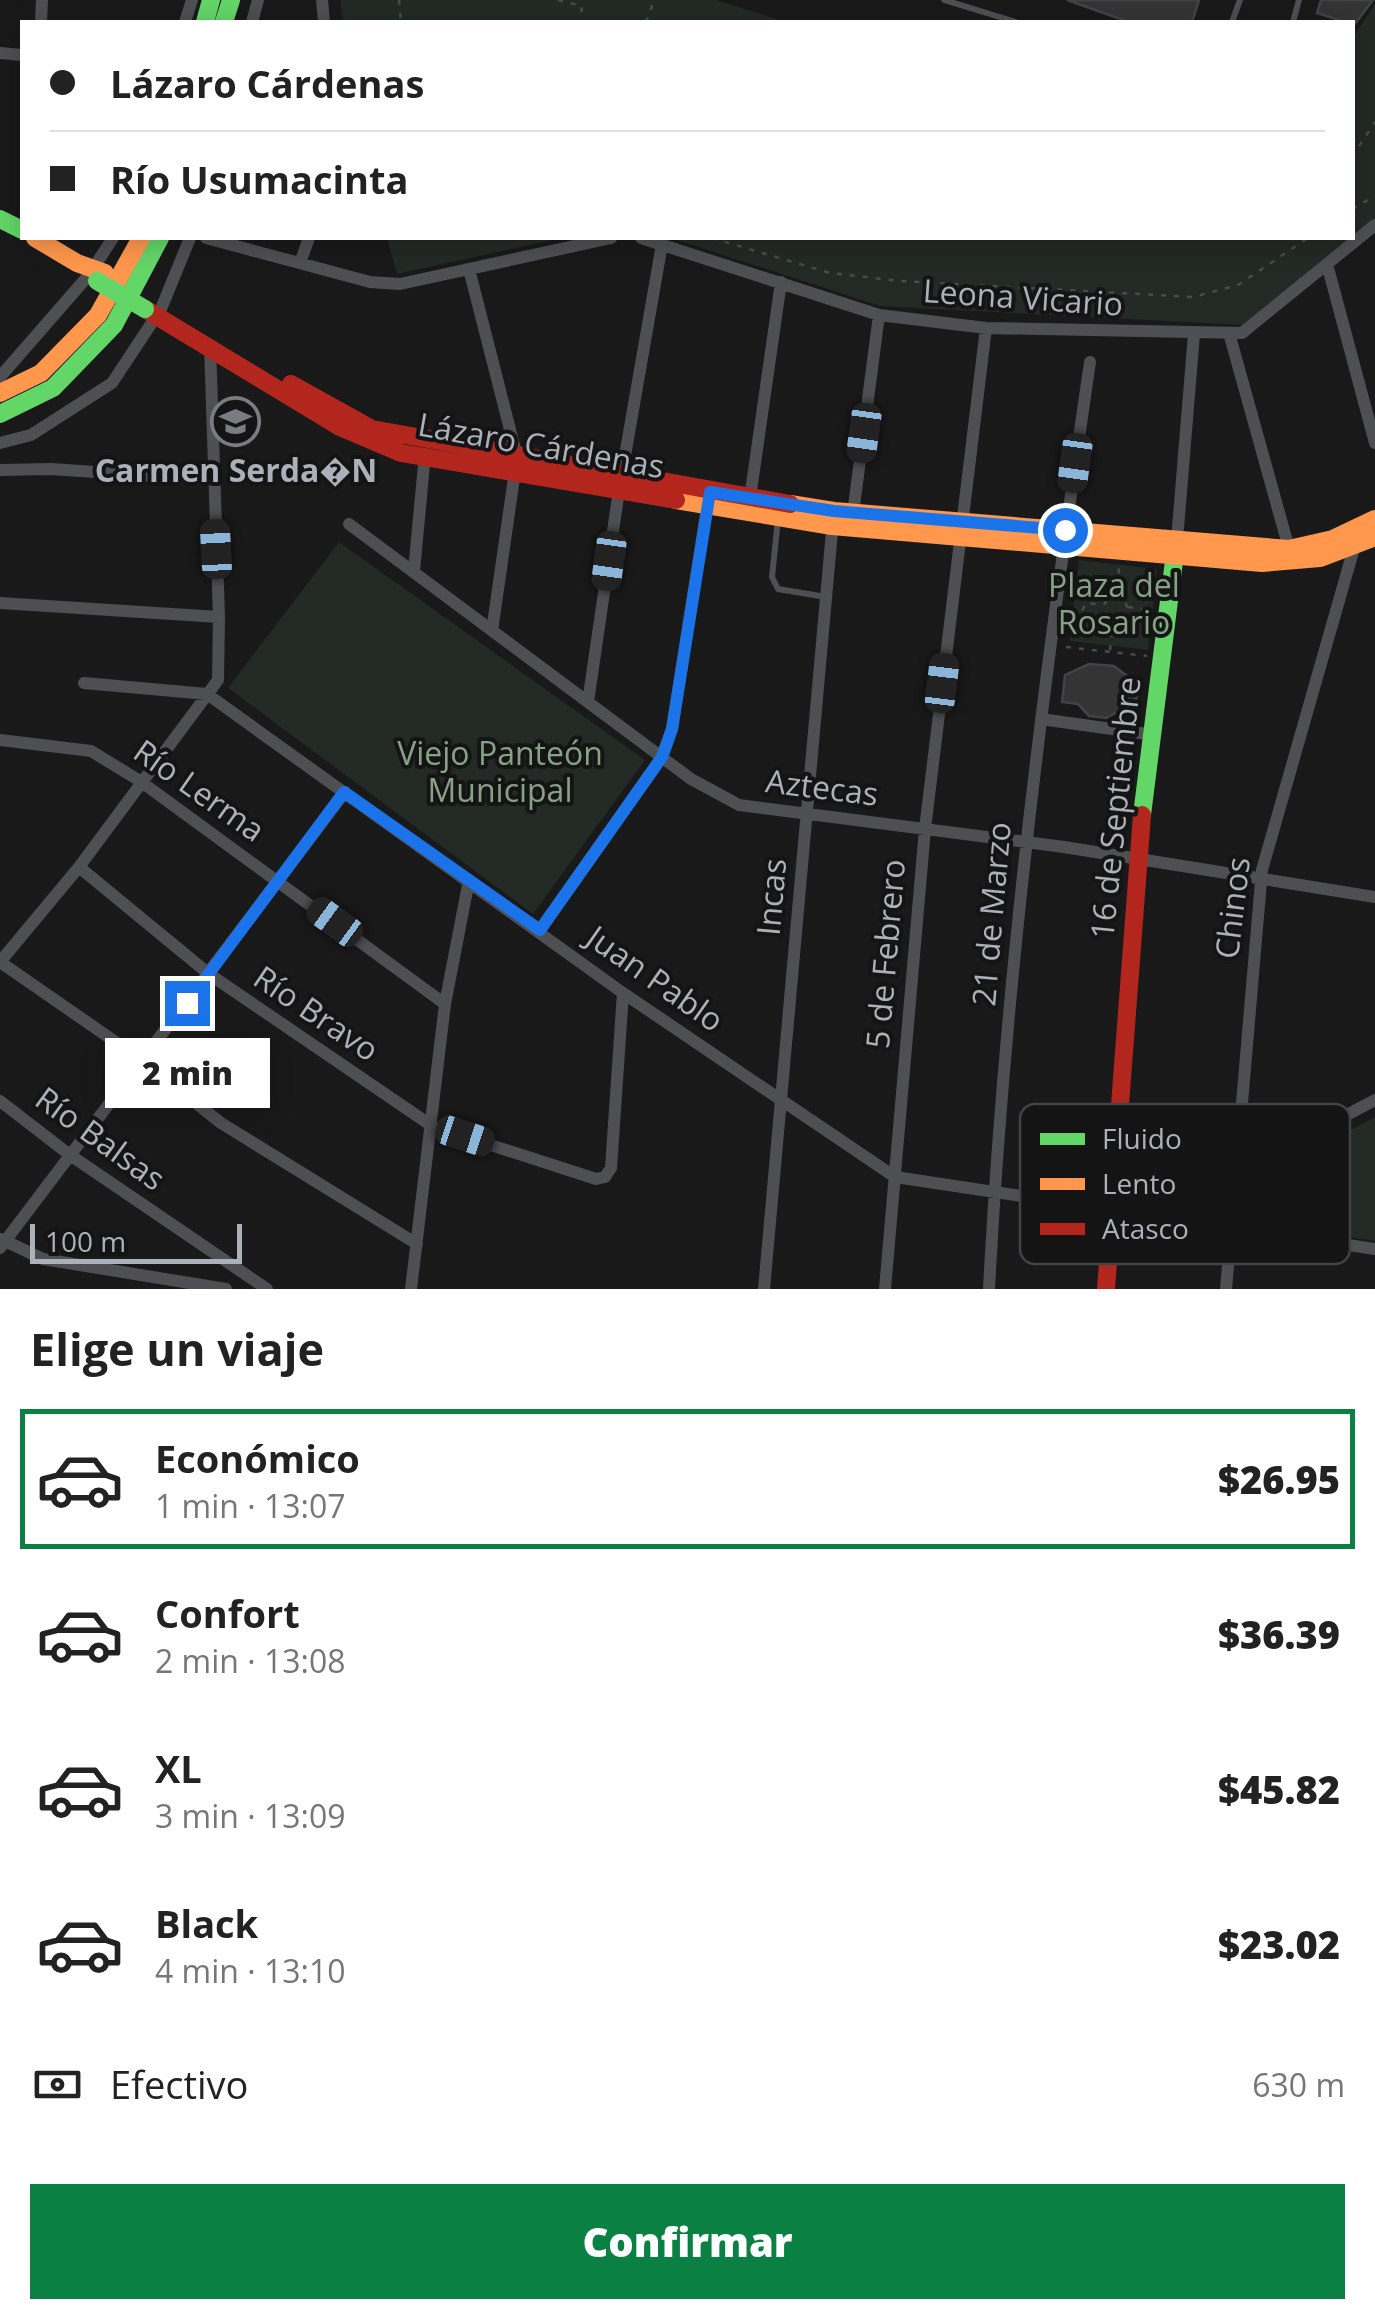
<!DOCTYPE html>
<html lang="es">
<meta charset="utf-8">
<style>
body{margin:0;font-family:"Open Sans",sans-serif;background:#f2f2f2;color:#222;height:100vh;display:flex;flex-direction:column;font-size:38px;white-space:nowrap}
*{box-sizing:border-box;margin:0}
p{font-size:32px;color:#767676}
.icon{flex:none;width:55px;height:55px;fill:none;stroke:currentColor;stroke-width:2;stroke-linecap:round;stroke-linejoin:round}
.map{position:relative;height:1289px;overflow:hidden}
.drawer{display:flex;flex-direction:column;background:#fff;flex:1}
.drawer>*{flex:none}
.top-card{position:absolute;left:20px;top:20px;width:1335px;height:220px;border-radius:0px;box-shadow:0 5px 25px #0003;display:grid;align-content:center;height:220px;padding:0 30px;background:#fff}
.scale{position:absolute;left:30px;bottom:25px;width:212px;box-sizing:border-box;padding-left:10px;border:5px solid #acb1b9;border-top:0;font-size:28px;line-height:35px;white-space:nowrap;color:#acb1b9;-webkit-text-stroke:8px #141415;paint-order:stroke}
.end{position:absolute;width:45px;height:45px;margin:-22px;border:12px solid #1a73e8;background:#fff;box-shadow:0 0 0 5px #fff}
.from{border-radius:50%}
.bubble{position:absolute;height:70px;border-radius:0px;background:#fff;box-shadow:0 5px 25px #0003;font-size:32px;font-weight:800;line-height:70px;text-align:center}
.car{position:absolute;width:30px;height:60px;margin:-30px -15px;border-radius:12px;box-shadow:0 0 8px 2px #0007;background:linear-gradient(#222 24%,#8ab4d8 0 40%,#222 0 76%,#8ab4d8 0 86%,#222 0)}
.top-card b{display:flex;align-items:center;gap:35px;height:95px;font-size:38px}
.top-card b+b{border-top:2px solid #e0e0e0}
.top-card i{width:25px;height:25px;background:#222}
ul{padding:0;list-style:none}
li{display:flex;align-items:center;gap:30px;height:140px;margin:0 20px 15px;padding:0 10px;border:5px solid transparent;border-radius:0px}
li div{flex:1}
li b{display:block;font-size:38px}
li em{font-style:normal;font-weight:800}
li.active{border-color:#0b8043}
li>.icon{width:90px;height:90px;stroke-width:1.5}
h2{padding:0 30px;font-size:45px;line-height:120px}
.pay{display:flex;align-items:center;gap:25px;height:110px;padding:0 30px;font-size:38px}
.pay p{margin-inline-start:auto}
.action{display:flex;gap:20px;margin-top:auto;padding:20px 30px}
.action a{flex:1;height:115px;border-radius:0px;background:#0b8043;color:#fff;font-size:40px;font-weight:800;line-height:115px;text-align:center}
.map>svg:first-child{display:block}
.green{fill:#232924}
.building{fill:#343435;stroke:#424346;stroke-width:2.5}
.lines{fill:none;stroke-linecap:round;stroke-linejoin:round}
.path{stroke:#494b4d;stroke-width:2.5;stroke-dasharray:5 8;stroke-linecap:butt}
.lane{stroke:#4e4f52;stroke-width:6}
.street{stroke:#4e4f52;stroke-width:12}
.fast{stroke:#63d668;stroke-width:18}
.slow{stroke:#ff974d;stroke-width:18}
.jam{stroke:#b3261e;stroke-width:18}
.fast-bridge{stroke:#63d668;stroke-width:18}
.route{stroke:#1a73e8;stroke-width:12}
.labels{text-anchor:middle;stroke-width:8;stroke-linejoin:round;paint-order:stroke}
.street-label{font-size:32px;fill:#acb1b9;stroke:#141415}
.poi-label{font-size:32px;font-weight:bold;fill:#acb1b9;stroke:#141415}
.park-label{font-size:32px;fill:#86a186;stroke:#141415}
.key{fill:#141415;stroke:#424346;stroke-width:2.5}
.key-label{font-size:28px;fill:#acb1b9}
</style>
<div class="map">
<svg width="1375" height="1289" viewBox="0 0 1375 1289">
<rect width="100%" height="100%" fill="#19191a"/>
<path class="green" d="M340,0h376l70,22h-443z
M1375,4v216l-133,105 -362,-19 -209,-68h681l1,-201z
M387,238h174l-164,36z
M339,542l306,218 -112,154 -305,-226z
M1079,560l78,9 -9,81 -78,-9z
M1375,1117v124l-131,-21 4,-36z"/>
<path class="building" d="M1067,0h132l-7,22h-63z
M1321,0h52l-19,25 -37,-12z
M1089,664l25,2 24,18 -3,24 -7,6 -11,-2 -10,6 -18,-2 -11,-12 -16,-2 3,-27z"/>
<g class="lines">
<path class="path" d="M399,0l2,22
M558,0l24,6 -2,16
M646,22l8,-22
M1352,157l23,-35
M1352,209l23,-13
M712,238l118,35 70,8 293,16 45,-12 70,-47
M1117,594l-8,2 -5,9 4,10h14l5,-8 -3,-9 -7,-4 2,-26
M1128,607l15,2
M1071,615l10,-2 5,-10 16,2
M1066,647l81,9
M1110,650l3,-32"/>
<path class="lane" d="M944,0l72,22
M1232,22l8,-22
M1293,22l6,-22
M778,519l-6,58 6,12 48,8"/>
<path class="street" d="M322,0l2,22
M41,22l1,-22
M185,22l7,-22
M252,22l6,-22
M0,53l22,2
M206,238l164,44 30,2 211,-46
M641,238l238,77 107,13 256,5 133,-108
M300,263l9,-25
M1327,264l48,179
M469,269l48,188 -25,174
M1229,333l61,219
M210,345l9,272 -1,63 -139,187 -79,95 143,99 78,62 196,121
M0,377l88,-101 25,-38
M0,443l31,-8 81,-52 49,-74 29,-71
M0,470l51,-1 161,11
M750,498l31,-216
M852,521l27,-206
M349,524l342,255 48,26 325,42 311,50
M1177,540l17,-206
M414,571l11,-117
M0,603l219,14
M84,683l123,11 416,299 272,184 480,72
M588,702l31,-212 43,-246
M1041,719l113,16
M0,740l91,11 49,30 305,223
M79,867l130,107 223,152 164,53 9,-2 6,-9 12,-175
M540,930l122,-173 10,-28 36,-228
M0,1101l70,54 197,134
M1122,1212l135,-50 118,-62
M1,1239l42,20 183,30
M0,1248l345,-456
M411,1289l34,-285 24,-124
M764,1289l69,-769
M885,1289l40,-460 61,-501
M989,1289c16,-310 56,-619 101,-927
M1226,1289l36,-419 94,-329"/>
<path class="fast" d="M205,22l6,-22
M224,22l7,-22
M0,219l22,11
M0,414l53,-26 61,-63 46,-87
M1142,815l34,-270"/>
<path class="slow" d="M35,238l42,25 28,10
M0,393l41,-20 57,-58 43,-77
M676,500l156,26 430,37 58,-5 55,-21
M790,504l44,7 455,38 44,-10 42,-20"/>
<path class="jam" d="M145,309l195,118 61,26 275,47
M291,384l81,45 418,75
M1106,1289l36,-474"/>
<path class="fast-bridge" d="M97,281l48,28"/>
</g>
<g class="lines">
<path class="route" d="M187,1003l157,-211 196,138 122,-173 10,-28 38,-237 124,19 231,19"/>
</g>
<defs>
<symbol id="school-ring" viewBox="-11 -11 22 22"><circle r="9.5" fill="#141415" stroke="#797c81" stroke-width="1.5"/><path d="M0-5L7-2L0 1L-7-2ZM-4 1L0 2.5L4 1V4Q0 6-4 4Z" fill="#797c81"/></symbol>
</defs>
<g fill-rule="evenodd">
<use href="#school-ring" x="208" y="394" width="55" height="55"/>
</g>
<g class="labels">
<g class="street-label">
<text transform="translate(1023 298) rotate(4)" y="11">Leona Vicario</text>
<text transform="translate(541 446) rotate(10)" y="11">Lázaro Cárdenas</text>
<text transform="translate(822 788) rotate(7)" y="11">Aztecas</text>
<text transform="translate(199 791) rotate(35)" y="11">Río Lerma</text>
<text transform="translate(1116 808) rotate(-84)" y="11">16 de Septiembre</text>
<text transform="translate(772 897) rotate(-85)" y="11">Incas</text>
<text transform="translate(1233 908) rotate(-83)" y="11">Chinos</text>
<text transform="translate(992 914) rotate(-85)" y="11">21 de Marzo</text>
<text transform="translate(886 954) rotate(-85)" y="11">5 de Febrero</text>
<text transform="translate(655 979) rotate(35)" y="11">Juan Pablo</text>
<text transform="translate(316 1014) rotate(34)" y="11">Río Bravo</text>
<text transform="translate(100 1139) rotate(36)" y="11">Río Balsas</text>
</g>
<g class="poi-label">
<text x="236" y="482">Carmen Serda�N</text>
</g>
<g class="park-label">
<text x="1114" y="597">Plaza del<tspan x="1114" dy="37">Rosario</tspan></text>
<text x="500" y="765">Viejo Panteón<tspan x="500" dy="37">Municipal</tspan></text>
</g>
</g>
<rect x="1020" y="1104" width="330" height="160" rx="15" class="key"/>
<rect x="1040" y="1133" width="45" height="12" fill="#63d668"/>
<rect x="1040" y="1178" width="45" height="12" fill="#ff974d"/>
<rect x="1040" y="1223" width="45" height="12" fill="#b3261e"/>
<g class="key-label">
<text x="1102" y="1149">Fluido</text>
<text x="1102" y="1194">Lento</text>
<text x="1102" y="1239">Atasco</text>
</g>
</svg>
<div class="scale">100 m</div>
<i class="end from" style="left:1065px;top:530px"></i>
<i class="end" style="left:187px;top:1003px"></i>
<div class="bubble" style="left:105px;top:1038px;width:165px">2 min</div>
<i class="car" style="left:864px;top:433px;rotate:188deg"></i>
<i class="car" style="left:1075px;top:463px;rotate:188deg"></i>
<i class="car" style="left:216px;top:549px;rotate:357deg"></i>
<i class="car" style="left:609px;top:561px;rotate:188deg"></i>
<i class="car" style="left:942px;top:683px;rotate:7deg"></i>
<i class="car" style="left:335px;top:922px;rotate:306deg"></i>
<i class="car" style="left:465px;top:1136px;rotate:108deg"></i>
<div class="top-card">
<b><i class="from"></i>Lázaro Cárdenas</b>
<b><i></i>Río Usumacinta</b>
</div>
</div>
<section class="drawer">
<h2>Elige un viaje</h2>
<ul>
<li class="active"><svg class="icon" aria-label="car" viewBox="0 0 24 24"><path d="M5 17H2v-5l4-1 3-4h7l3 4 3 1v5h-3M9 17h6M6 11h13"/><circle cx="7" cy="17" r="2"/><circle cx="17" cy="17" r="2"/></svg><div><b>Económico</b><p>1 min · 13:07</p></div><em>$26.95</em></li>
<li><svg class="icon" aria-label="car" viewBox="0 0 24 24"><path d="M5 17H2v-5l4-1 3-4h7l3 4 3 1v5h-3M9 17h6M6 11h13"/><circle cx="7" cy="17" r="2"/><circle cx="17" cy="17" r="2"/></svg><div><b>Confort</b><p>2 min · 13:08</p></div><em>$36.39</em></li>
<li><svg class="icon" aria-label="car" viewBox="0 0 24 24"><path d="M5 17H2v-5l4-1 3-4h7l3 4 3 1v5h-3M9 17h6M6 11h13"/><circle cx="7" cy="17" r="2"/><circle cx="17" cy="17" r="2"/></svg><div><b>XL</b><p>3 min · 13:09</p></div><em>$45.82</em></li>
<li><svg class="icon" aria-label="car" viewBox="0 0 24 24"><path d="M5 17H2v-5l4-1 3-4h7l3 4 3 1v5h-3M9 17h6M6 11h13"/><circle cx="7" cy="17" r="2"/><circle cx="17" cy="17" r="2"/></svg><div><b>Black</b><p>4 min · 13:10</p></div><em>$23.02</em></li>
</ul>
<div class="pay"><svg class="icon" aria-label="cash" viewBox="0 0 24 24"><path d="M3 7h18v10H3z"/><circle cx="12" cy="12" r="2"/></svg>Efectivo<p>630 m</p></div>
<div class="action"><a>Confirmar</a></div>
</section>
